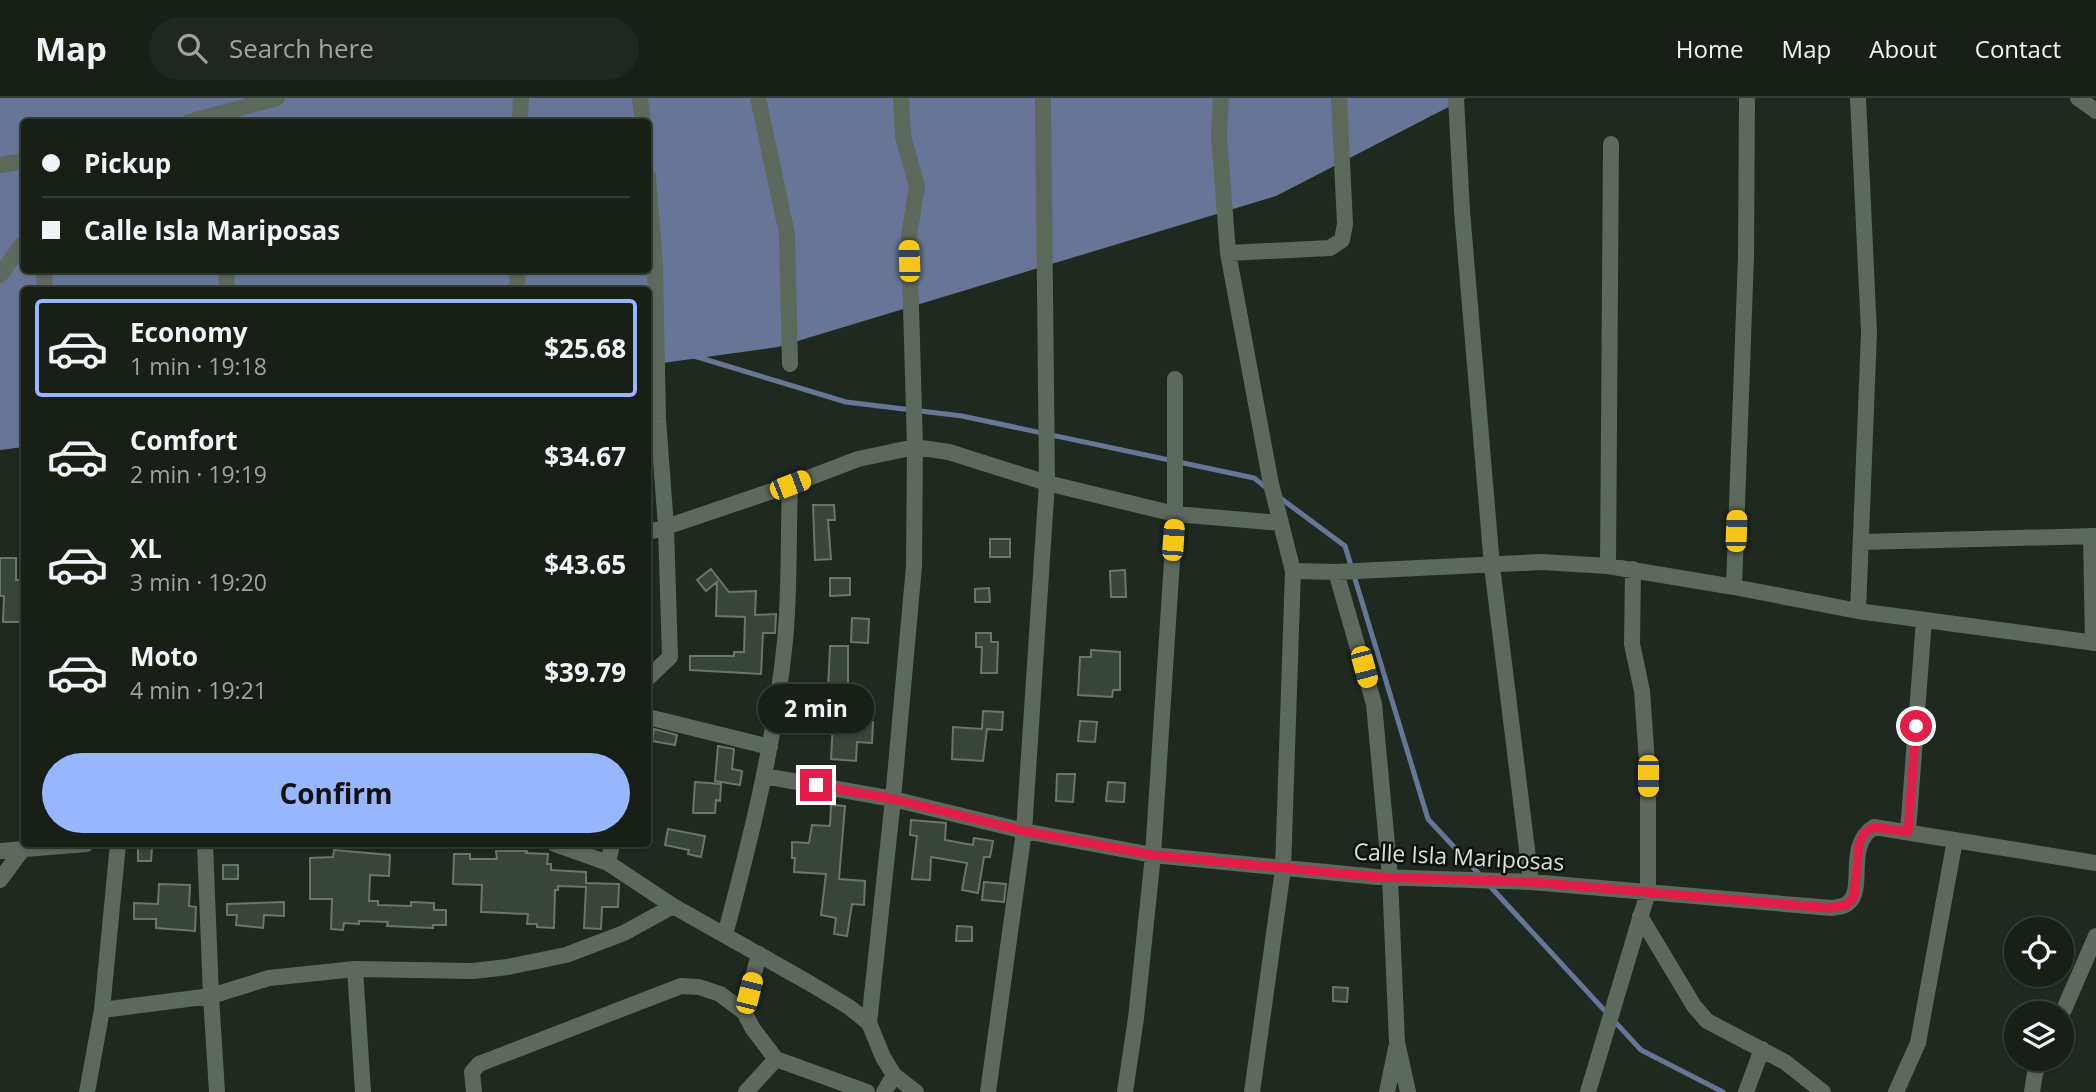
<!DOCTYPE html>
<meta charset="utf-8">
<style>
body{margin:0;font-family:"Open Sans",sans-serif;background:#202720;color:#f1f3f6;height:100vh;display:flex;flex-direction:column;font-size:26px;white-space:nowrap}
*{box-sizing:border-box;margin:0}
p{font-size:23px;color:#9ea2a1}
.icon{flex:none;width:38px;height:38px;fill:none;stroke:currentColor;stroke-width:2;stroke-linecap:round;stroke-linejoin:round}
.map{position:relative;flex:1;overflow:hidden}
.side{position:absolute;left:21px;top:189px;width:630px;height:560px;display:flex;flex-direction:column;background:#171f17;border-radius:7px;box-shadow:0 2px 5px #0004,0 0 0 2px #363d36}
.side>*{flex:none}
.banner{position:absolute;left:21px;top:21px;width:630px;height:154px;border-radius:7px;box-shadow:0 2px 5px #0004,0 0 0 2px #363d36;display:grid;align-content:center;height:154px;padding:0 21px;background:#171f17}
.buttons{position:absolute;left:2004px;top:819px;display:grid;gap:14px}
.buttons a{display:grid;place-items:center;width:70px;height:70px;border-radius:50%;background:#171f17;box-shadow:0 2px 5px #0004,0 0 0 2px #363d36;font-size:35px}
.end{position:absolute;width:32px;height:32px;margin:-16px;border:9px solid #e11d48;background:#fff;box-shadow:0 0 0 4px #fff}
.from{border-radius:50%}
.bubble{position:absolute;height:49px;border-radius:24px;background:#171f17;box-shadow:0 2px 5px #0004,0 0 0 2px #363d36;font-size:23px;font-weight:700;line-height:49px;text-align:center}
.car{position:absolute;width:21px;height:42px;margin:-21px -10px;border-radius:9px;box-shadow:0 0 5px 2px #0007;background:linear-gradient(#f5c518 24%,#345 0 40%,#f5c518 0 76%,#345 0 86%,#f5c518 0)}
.banner b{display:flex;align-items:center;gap:24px;height:66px;font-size:26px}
.banner b+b{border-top:2px solid #363d36}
.banner i{width:18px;height:18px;background:#f1f3f6}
ul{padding:12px 0 0;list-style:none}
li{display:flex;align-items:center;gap:21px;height:98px;margin:0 14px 10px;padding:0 7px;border:4px solid transparent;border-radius:7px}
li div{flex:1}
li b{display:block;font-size:26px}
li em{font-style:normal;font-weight:700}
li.current{border-color:#97b6fd}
li>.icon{width:63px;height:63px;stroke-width:1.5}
.primary-button{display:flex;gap:14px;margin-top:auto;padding:14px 21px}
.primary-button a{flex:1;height:80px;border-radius:42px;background:#97b6fd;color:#111;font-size:28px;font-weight:700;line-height:80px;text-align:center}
header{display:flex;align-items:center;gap:42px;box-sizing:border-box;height:98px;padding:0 35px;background:#171f17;border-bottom:2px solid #363d36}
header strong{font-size:33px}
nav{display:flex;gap:38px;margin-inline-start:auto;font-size:24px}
.search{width:490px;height:63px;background:#202720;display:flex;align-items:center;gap:18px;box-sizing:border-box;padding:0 24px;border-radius:38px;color:#9ea2a1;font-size:26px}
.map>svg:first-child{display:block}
.water{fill:#677697;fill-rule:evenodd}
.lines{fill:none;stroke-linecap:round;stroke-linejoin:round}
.stream{stroke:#677697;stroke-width:5}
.building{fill:#3a4539;stroke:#6b766a;stroke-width:2}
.minor{stroke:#5d695c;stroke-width:16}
.route{stroke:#e11d48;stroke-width:9}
.labels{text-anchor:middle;stroke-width:5;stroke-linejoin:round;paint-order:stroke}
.street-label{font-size:23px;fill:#d9e0d8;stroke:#0c110c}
</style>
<header>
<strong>Map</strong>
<div class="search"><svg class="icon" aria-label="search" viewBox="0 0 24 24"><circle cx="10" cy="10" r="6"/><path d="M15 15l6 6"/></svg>Search here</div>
<nav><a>Home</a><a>Map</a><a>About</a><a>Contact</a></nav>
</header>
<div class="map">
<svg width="2096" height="994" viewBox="0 0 2096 994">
<rect width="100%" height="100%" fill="#1f291f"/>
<path class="water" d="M0,0h1466l-190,98 -498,151 -130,18v-75h-624v157l-24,3zM24,24h624v148h-624z"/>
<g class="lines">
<path class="stream" d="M694,258l152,46 116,14 292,62 14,11
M1279,399l66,49 83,273 53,57
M1487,785l154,167 82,42"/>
</g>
<path class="building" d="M813,407h21l1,15h-7l3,39 -16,1z
M990,441h20v18h-20z
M0,460h16v22h5l-1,19 4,1v22h-21l1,-26h-4z
M711,471l18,23 27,-1 -1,24 21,-1 -1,19h-12l-2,41 -71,-4v-14h44v-4h10l1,-35 -29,-1 1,-34 -11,9 -9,-11z
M1125,472l1,27h-15l-1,-26z
M830,480h20v17l-20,1z
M989,490l1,14h-15v-13z
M852,520l17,1 -1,24 -17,-1z
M976,535h15v9h7l-1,31h-16l1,-26h-6z
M830,548h18v43l15,1 -1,31 11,1 -1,21 -15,-1 -1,19 -25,-2 2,-36 13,1v-33l-18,-1z
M1091,552l29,2v38h-7l-1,7 -34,-2 2,-38h11z
M983,613l20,1 -1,18 -15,-1 -4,32 -31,-2 1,-32 29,2z
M1080,623l17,1 -2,20 -17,-1z
M654,631l23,6 -2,10 -23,-4z
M718,648l16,3 -2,20 10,2 -2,14 -25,-4z
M1057,676h18l-2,28 -17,-1z
M695,684l26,2 -1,17 -4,-1 -1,13h-22z
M1108,684l17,1 -1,19 -18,-1z
M831,707l14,1 -6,73 26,2 -1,24 -12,-1 -5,32 -13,-2 2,-16 -15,-3 5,-41 -32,-2 1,-14h-3v-16l17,1 3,-18 18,1z
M911,722l35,3 -1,17 28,5 1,-7 19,3 -3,16h-6l-6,36 -16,-3 5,-27 -36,-6 -1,23 -18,-1 5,-43 -7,-1z
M668,731l37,7 -4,21 -13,-3 1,-4 -24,-5z
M138,749h14l-1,14h-13z
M334,752l56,5 -1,21 -19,-1 -1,26h9v4l33,1v-4l23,1v7h12v15h-13v3l-46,-2 1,-4 -29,-1v3l-15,-1 -1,7 -12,-1 1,-30h-22v-41l23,-1z
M496,753h31l-1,2 22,1 -1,10h4v6l35,2v11l33,1 -1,23h-16l-1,22 -17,-1 2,-41 -28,-1v4h-3l-1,38 -17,-1v-3h-10l1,-10 -47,-2 1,-27 -29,-1 1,-30h16v5h27z
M223,767h15v14h-15z
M984,784l22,2 -2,18 -22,-2z
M159,786l31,1 -1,21 7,1 -1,24 -39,-3v-9h-22v-16l24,1z
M284,804v14l-20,-1 -1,13 -27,-3 1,-10h-10v-11z
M957,828l15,1v14h-16z
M1333,889l15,1 -1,14 -14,-1z"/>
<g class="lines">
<path class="minor" d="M640,0l3,24
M758,0l29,136 3,130
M1221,0l-2,39 9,116 43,231 22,87 -10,298 -31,223
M1456,0l6,113 30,355 39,316
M1858,0l11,235 -11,278
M2078,0l18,13
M189,24l88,-24
M520,24l1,-24
M0,67l24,-4
M648,78l7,88 3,155 8,108 -18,5
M1228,155l102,-5 12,-8 3,-16 -6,-126
M44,172l1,20
M226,172l1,20
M0,177l24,-33
M517,192v-20
M2091,438l2,107
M1861,444l235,-6
M1608,468l3,-422
M1293,473l43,1 206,-10 66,4 126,21 124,24 238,32
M1336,474l38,132 16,173 7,165 11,50
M1734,489l12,-331 1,-158
M648,580l22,-21 -4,-130 124,-42 68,-26 57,-12 34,5 98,31 128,31 106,9
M648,619l122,30
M764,678l129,23 131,32 129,24 224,22 154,5 300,26c5,-1 12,-1 16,-4 20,-14 -3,-58 27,-77l222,36
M1908,734l16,-212
M555,746l53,19 65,43 138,78 38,23 20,16 14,34 11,18 22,17
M0,753l86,-7
M608,765l4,-19
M0,782l23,-31
M1640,818l54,90 13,15 78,41 38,30
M725,837c26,-97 50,-194 60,-294 5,-51 3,-104 5,-156
M355,871l8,123
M102,912l109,-14 -6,-152
M744,914l15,-58
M2062,916l34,-78
M869,925l24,-224 21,-233 1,-119 -6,-211 8,-50 -14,-50 -2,-38
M87,994l15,-82 16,-166
M217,994l-6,-96 58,-18 86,-9 118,2 35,-4 58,-12 58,-22 49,-27
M474,994l-2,-20 7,-8 202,-78 18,1 21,7 24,18 9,17 23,30
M746,994l30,-33 91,33
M884,994l10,-17
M988,994l36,-261 23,-348 -4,-385
M1125,994l11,-74 17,-163 22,-341v-135
M1387,994l9,-44
M1588,994l60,-200v-116l-6,-85 -10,-47 1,-75
M1746,994l16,-43
M1896,994l22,-49 37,-203
M2032,994l3,-19 6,-14"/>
</g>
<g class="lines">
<path class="route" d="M816,687l77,14 131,32 129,24 224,22 154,5 299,26 16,-3 8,-8 5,-53 5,-11 10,-6 34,5 8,-106"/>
</g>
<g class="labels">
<g class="street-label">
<text transform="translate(1459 759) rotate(3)" y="8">Calle Isla Mariposas</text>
</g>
</g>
</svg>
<div class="buttons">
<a><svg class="icon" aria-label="locate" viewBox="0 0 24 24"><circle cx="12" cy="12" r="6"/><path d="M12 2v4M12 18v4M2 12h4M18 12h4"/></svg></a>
<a><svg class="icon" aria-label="layers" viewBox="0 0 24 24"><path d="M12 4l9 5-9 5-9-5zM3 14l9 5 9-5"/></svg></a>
</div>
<i class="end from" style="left:1916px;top:628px"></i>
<i class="end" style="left:816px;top:687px"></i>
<div class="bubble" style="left:758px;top:586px;width:116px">2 min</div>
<i class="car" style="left:909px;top:163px;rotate:358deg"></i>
<i class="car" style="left:790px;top:387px;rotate:69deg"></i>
<i class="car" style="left:1736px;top:433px;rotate:2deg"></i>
<i class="car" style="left:1173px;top:442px;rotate:4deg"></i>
<i class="car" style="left:1364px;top:569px;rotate:165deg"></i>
<i class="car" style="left:1648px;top:678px;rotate:180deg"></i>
<i class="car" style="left:749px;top:895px;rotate:14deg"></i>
<div class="banner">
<b><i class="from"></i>Pickup</b>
<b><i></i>Calle Isla Mariposas</b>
</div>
<section class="side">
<ul>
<li class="current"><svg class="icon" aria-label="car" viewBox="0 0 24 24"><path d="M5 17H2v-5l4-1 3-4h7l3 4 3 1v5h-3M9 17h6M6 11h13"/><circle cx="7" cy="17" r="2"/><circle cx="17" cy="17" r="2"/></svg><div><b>Economy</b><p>1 min · 19:18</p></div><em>$25.68</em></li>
<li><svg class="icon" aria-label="car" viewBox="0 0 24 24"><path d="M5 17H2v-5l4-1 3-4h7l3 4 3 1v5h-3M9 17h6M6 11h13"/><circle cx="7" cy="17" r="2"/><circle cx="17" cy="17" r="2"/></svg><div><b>Comfort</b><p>2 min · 19:19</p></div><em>$34.67</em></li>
<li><svg class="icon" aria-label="car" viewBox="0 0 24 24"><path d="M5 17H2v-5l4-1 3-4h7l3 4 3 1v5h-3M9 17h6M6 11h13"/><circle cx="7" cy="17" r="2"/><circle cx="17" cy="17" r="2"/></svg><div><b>XL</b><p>3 min · 19:20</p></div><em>$43.65</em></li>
<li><svg class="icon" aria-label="car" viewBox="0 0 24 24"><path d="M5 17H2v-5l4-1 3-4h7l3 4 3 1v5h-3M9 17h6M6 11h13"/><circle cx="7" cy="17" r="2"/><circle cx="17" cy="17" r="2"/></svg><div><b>Moto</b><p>4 min · 19:21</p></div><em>$39.79</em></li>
</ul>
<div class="primary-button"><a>Confirm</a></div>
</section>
</div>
